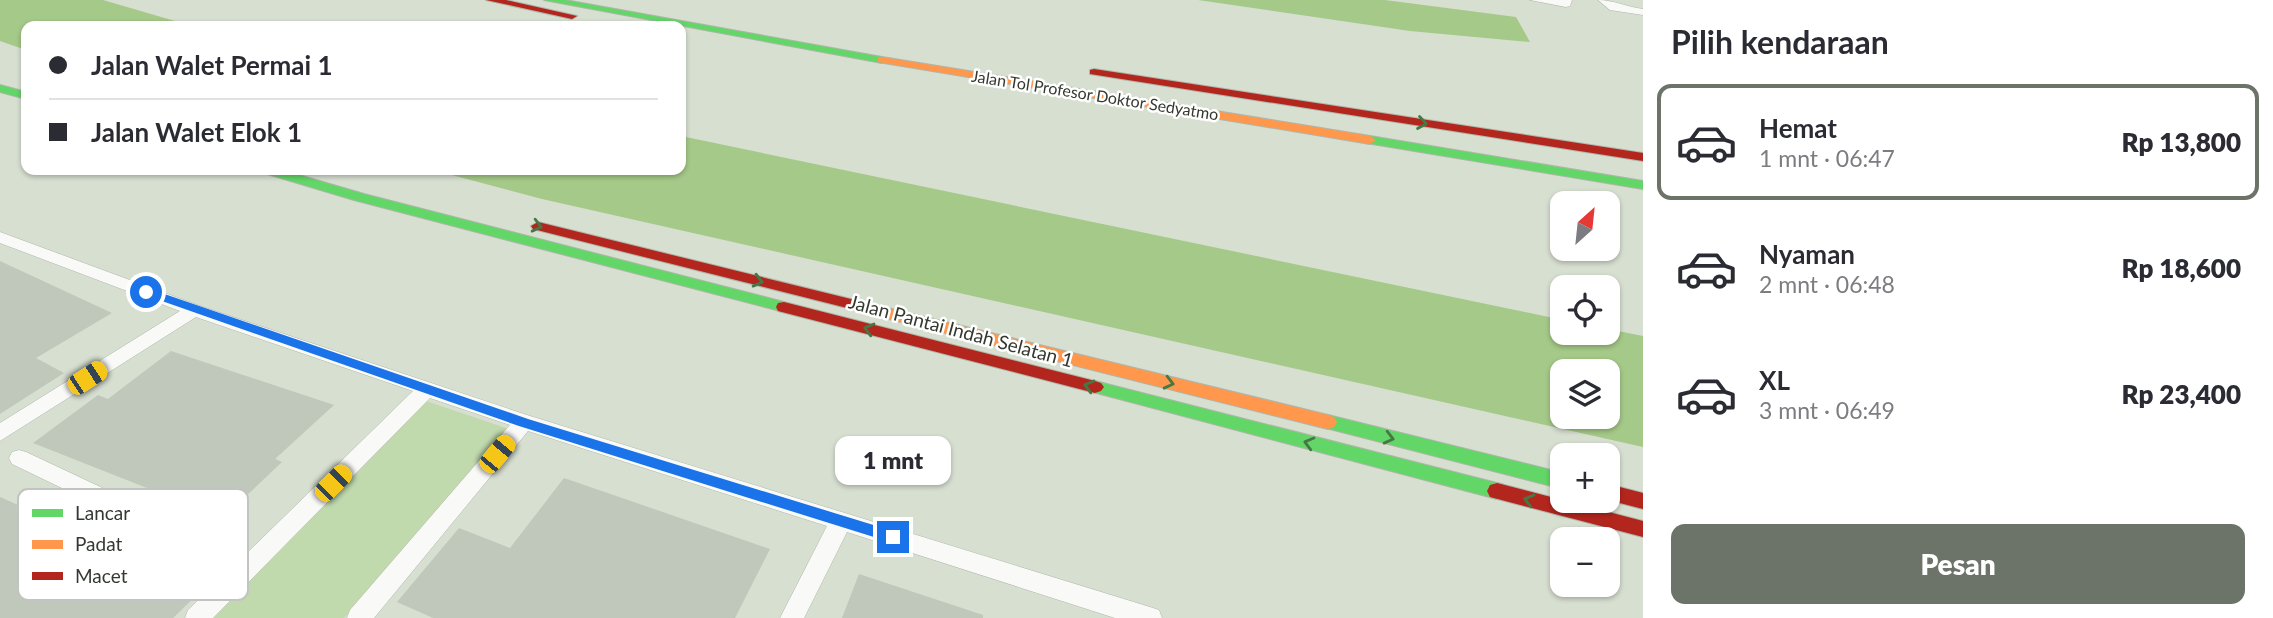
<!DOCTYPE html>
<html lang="id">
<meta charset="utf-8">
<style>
body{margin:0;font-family:Lato,sans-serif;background:#f2f2f3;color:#2b2b33;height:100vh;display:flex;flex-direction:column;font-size:26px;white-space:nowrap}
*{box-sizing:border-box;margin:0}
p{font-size:23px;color:#7c7c81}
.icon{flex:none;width:38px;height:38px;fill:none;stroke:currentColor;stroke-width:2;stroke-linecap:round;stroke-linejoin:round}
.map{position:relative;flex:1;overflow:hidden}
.side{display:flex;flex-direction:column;background:#fff;width:630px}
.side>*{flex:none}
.guide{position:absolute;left:21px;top:21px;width:665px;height:154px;border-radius:14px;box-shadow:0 2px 5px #0004;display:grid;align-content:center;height:154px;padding:0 28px;background:#fff}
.needle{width:46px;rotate:27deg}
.buttons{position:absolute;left:1550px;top:191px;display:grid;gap:14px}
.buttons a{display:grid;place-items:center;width:70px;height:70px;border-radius:14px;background:#fff;box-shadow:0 2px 5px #0004;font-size:35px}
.end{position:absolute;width:32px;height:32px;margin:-16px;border:9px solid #1a73e8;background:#fff;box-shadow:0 0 0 4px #fff}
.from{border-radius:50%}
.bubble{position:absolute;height:49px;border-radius:14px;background:#fff;box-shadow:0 2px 5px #0004;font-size:23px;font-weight:800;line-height:49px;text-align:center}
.car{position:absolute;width:21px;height:42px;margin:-21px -10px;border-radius:9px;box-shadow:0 0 5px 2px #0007;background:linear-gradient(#f5c518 24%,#345 0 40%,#f5c518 0 76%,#345 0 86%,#f5c518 0)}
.guide b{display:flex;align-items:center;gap:24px;height:66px;font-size:26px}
.guide b+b{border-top:2px solid #e1e1e2}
.guide i{width:18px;height:18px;background:#2b2b33}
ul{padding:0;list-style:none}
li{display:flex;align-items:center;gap:21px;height:116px;margin:0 14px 10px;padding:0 14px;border:4px solid transparent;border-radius:14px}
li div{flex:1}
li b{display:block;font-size:26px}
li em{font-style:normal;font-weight:800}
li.selected{border-color:#6c7368}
li>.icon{width:63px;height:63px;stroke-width:1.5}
h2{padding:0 28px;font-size:32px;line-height:84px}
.button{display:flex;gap:14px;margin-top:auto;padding:14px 28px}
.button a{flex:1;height:80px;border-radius:14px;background:#6c7368;color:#fff;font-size:28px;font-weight:800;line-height:80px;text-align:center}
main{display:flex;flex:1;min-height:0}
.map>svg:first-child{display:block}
.green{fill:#c0d9ad}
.water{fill:#a5c988;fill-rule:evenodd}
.building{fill:#c0c7bb}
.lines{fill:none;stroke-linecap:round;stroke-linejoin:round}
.street-casing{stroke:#afb6aa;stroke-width:1}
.fast-casing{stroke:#afb6aa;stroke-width:2}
.slow-casing{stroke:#afb6aa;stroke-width:2}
.jam-casing{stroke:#afb6aa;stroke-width:2}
.street{fill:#f9faf8;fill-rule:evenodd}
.fast{fill:#63d668;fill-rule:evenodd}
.slow{fill:#ff974d;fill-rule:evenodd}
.jam{fill:#b3261e;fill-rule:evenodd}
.oneway{stroke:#467846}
.route{fill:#1a73e8}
.labels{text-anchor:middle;stroke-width:5;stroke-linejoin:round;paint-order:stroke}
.far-street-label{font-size:16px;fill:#33392f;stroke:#fff}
.street-label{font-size:19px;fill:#33392f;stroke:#fff}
.key{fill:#fff;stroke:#c2c4c1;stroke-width:2}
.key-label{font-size:19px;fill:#33392f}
</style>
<main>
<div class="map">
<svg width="1643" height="618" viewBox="0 0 1643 618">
<rect width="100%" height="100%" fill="#d7dfd1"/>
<path class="green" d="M426,401l83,28 -165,189h-134z"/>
<path class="water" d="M0,0h103l89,26h-166v24l-26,-9z
M1198,0h187l131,17 14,25 -120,-11z
M681,136l882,184v12h45v-3l35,7v111l-1101,-248 -109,-29h248zM1563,371h45v45h-45z"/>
<path class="building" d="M0,261l112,52 -76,45 28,15 -64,41z
M171,351l163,54 -59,54 7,3 -59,56 -190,-75 65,-48 10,4z
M564,478l206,71 -35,69h-302l-36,-16 62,-74 51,20z
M0,497l108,48 96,43 -31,30h-173z
M859,574l124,41v3h-141z"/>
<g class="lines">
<defs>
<path id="street" d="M1530,0h42l-2,6 -4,1z
M1598,0c15,0 29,7 45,9v6l-33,-5z
M0,232l200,74 330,110 620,191 9,3 3,8h-47l-268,-86 -43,86h-24l47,-92 -299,-95 -154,187h-27l3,-8 160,-185 -80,-27 -217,220h-28l3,-8 42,-41 -218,-105 -3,-6 3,-6 7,-2 7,2 219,103 168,-164 -217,-74 -196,124v-18l180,-112 -180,-68z"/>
<path id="fast" d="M544,0h21l317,57 5,3 -5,3z
M0,85l26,7v7l-26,-7z
M1370,136l273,45v8l-277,-46v-6z
M263,170h19l82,24 420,108 8,5 -8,5 -430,-112 -90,-27z
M1095,381l402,102 7,2 3,6 -3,6 -7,2 -408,-108 -3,-4 3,-4z
M1328,415l235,58v16l-241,-62 -3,-5 3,-5z"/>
<path id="slow" d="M882,57l488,79 6,4 -6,4 -492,-82v-4z
M859,301l469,114 6,2 3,5 -3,5 -6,2 -475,-119 -2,-4 2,-4z"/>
<path id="jam" d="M486,0h20l71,16 -5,3z
M1094,69l549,84v8l-553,-87v-4z
M538,222l321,79 8,5 -8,5 -326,-82 -2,-3z
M784,302l311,79 6,2 3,4 -3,4 -6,2 -317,-82 -2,-4 2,-4z
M1497,483l146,38v16l-153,-40 -3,-6 3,-6z
M1608,484l35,9v16l-35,-9z"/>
</defs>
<use href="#street" class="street-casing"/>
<use href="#fast" class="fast-casing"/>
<use href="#slow" class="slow-casing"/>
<use href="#jam" class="jam-casing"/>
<use href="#street" class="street"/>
<use href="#fast" class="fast"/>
<use href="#slow" class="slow"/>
<use href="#jam" class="jam"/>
</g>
<defs><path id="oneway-chevron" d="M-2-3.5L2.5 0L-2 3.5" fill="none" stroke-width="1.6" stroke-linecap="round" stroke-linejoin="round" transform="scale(1.75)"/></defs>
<g class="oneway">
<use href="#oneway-chevron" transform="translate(1422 123) rotate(9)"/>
<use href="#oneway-chevron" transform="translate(537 226) rotate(14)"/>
<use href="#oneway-chevron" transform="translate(758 281) rotate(14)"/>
<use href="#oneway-chevron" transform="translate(869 329) rotate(-165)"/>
<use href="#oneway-chevron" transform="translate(1169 383) rotate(14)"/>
<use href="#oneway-chevron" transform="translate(1089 386) rotate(-165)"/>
<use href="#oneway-chevron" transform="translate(1389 438) rotate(14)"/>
<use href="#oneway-chevron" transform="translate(1309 443) rotate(-165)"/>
<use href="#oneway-chevron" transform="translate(1529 500) rotate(-165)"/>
</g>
<path class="route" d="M142,289h8l378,130 365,112 7,6 -7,6 -374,-117 -377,-132z"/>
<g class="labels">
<g class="far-street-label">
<text transform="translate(1095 95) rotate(9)" y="6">Jalan Tol Profesor Doktor Sedyatmo</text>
</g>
<g class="street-label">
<text transform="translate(961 331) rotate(15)" y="7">Jalan Pantai Indah Selatan 1</text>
</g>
</g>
<rect x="18" y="489" width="230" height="111" rx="10" class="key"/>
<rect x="32" y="509" width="31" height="8" fill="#63d668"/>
<rect x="32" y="540" width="31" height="9" fill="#ff974d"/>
<rect x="32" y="572" width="31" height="8" fill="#b3261e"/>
<g class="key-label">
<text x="75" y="520">Lancar</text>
<text x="75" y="551">Padat</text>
<text x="75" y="583">Macet</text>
</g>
</svg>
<div class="buttons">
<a><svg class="needle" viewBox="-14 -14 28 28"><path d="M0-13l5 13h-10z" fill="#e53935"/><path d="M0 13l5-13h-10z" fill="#7c7c81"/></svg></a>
<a><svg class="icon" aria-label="locate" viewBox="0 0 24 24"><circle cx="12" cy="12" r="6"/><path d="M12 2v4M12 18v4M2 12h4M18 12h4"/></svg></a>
<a><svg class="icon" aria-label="layers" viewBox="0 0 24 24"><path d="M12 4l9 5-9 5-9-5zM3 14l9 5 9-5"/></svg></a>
<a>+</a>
<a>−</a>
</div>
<i class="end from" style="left:146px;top:292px"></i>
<i class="end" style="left:893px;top:537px"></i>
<div class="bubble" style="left:835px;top:436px;width:116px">1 mnt</div>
<i class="car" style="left:87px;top:378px;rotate:57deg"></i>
<i class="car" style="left:497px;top:454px;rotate:40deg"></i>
<i class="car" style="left:333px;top:483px;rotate:45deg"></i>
<div class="guide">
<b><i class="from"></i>Jalan Walet Permai 1</b>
<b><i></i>Jalan Walet Elok 1</b>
</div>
</div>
<section class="side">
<h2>Pilih kendaraan</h2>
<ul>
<li class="selected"><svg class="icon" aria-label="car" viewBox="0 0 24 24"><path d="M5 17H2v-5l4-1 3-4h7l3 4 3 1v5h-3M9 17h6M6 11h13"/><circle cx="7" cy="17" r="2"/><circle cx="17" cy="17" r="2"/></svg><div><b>Hemat</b><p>1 mnt · 06:47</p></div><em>Rp 13,800</em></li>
<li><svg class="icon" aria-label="car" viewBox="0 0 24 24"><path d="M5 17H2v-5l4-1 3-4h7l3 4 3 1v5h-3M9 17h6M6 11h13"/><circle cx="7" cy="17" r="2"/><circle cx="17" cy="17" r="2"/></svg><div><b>Nyaman</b><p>2 mnt · 06:48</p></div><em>Rp 18,600</em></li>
<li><svg class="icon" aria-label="car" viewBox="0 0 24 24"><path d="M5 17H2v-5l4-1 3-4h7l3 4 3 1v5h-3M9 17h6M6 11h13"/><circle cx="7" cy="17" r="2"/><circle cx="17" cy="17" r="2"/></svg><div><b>XL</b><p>3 mnt · 06:49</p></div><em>Rp 23,400</em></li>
</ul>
<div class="button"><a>Pesan</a></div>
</section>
</main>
